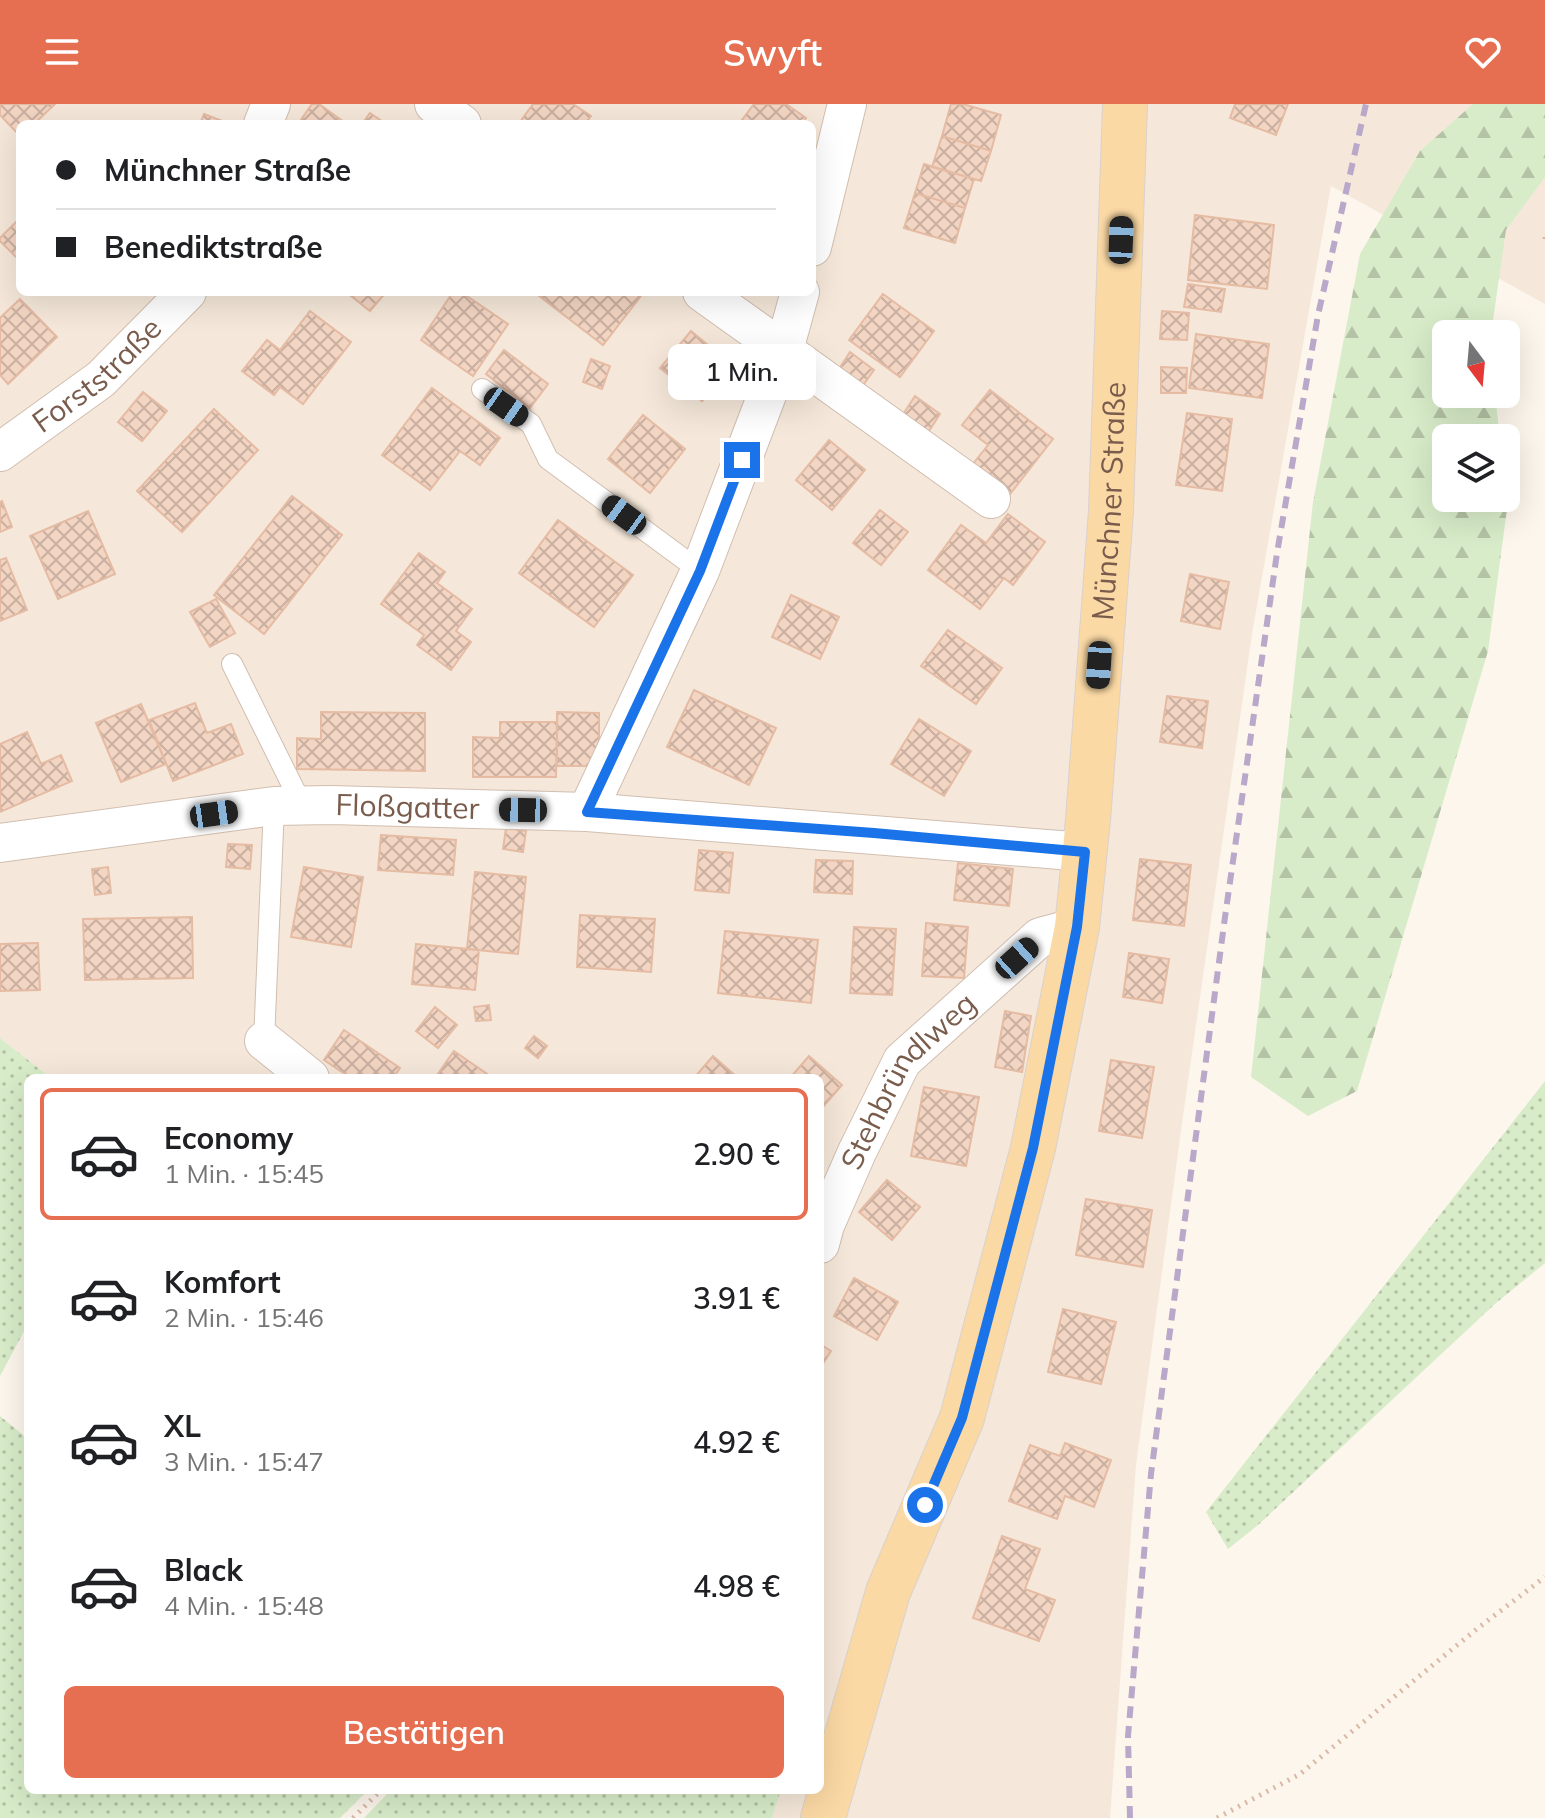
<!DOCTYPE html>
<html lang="de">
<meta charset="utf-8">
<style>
body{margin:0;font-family:Mulish,sans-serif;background:#f2f2f2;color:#202124;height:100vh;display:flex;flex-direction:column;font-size:30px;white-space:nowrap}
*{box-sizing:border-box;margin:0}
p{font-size:26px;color:#757577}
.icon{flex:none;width:44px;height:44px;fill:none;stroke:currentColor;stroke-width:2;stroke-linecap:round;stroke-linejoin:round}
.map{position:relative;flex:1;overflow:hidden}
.details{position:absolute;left:24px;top:970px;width:800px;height:720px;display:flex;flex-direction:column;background:#fff;border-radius:12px;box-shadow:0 8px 32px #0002}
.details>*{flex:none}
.top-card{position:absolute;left:16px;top:16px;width:800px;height:176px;border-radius:12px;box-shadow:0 8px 32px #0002;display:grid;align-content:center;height:176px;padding:0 40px;background:#fff}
.needle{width:52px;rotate:164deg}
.fabs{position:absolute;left:1432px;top:216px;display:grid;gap:16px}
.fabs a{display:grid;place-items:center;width:88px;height:88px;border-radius:12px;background:#fff;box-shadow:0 8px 32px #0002;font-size:40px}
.end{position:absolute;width:36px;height:36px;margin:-18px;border:10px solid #1a73e8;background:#fff;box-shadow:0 0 0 4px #fff}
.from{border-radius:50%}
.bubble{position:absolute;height:56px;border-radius:12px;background:#fff;box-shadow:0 8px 32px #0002;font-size:26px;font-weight:600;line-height:56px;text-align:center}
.car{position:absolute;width:24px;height:48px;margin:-24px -12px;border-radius:10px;box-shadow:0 0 6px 2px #0007;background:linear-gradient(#222 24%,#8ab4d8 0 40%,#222 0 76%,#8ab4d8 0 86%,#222 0)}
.top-card b{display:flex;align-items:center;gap:28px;height:76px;font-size:30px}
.top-card b+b{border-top:2px solid #e0e0e0}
.top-card i{width:20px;height:20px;background:#202124}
ul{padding:14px 0 0;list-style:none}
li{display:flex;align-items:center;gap:24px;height:132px;margin:0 16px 12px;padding:0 24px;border:4px solid transparent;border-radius:12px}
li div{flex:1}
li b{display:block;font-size:30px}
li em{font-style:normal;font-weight:600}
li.active{border-color:#e76f51}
li>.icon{width:72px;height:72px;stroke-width:1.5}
.button{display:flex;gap:16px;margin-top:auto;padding:16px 40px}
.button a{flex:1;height:92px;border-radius:12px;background:#e76f51;color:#fff;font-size:32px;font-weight:600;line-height:92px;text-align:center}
header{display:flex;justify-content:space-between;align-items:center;height:104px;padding:0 40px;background:#e76f51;color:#fff;font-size:36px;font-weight:600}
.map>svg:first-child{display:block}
.residential{fill:#f5e8da;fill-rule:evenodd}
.grass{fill:url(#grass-dots)}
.forest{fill:url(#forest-firs)}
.building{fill:url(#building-cross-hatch);stroke:#e6bba3;stroke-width:2}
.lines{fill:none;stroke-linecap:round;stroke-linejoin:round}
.lane-casing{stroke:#d1beb0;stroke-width:22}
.street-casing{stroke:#d1beb0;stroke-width:40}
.primary-casing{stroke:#dad1cd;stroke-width:46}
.path{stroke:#d9b8a5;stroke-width:5;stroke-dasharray:2 6;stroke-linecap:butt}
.lane{stroke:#fff;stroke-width:20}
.street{stroke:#fff;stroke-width:38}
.primary{stroke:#fbd9a5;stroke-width:44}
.rail{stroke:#b9a8c9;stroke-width:6;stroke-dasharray:12 8;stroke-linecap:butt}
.route{stroke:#1a73e8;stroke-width:10}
.labels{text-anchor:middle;stroke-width:8;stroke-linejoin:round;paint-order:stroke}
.street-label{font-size:30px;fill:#7a5c4d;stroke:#fffaf3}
</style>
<header><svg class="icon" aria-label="menu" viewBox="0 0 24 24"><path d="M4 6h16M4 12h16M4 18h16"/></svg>Swyft<svg class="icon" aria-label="heart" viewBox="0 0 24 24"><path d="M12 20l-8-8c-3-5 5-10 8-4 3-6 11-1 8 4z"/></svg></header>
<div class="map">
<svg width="1545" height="1714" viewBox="0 0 1545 1714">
<defs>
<pattern id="grass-dots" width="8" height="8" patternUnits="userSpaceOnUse" patternTransform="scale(2)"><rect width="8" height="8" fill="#d8ecc9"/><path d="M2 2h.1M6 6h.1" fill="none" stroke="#b4c2a5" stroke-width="1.8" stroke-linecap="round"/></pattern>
<pattern id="forest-firs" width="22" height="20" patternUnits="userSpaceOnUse" patternTransform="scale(2)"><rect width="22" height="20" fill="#d8ecc9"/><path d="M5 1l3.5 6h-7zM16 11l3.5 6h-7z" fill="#b4c2a5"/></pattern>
<pattern id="building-cross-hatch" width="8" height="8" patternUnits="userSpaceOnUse" patternTransform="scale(2)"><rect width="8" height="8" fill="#f3d5c3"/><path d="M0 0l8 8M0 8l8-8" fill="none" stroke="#cab0a1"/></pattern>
</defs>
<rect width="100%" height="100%" fill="#fdf6ec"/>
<path class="residential" d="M0,0h1545v200l-214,-118 -79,448 -69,482 -47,349 -26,353h-338l9,-28h39v-712h-769l-51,-40zM20,20h792v168h-792z"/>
<path class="grass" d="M0,934l51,40h-23v246l-28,52z
M1545,977v182l-49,40 -238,222 -30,24 -22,-37z
M0,1312l28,23v351h340l-28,28h-340z
M391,1686h390l-9,28h-408z"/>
<path class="forest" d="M1473,0h72v73l-39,53 -15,104h-45v60h49l5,44h-54v60h60l1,11 -19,142 -131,440 -49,25 -57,-39 62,-575 47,-248 60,-103z"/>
<path class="building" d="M0,0h55l-21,20h-14v12l-20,-21z
M312,0h7l25,18 -1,2h-45z
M533,0h40l18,12 -6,8h-62l-3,-2z
M754,0h32l20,14 -4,6h-63z
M951,0h12l38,11 -10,36 -49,-15z
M1235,0h53l-12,31 -46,-17z
M370,9l16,11h-24z
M204,10l26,10h-30z
M942,32l49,15 -10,30 -49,-14z
M924,60l50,15 -9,29 -50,-15z
M915,89l50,15 -10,35 -51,-15z
M1195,111l79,10 -7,64 -79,-9z
M19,115l1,2v40l-20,-20v-3z
M1188,180l37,5 -4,23 -37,-5z
M346,188h40l-16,19z
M453,188h8l47,32 -35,52 -52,-36z
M534,188h110l-41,53z
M883,190l51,37 -34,46 -51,-37z
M20,195l37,38 -49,47 -8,-9v-57z
M310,207l41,31 -48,62 -23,-17 -6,8 -32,-24 25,-31 13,10z
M1162,207l27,2 -2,27 -27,-1z
M691,227l41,34 -30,36 -42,-33z
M1196,230l73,10 -7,54 -73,-10z
M504,246l44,34 -18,24 -44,-34z
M850,248l24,18 -15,21 -24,-16z
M591,255l19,7 -8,23 -19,-7z
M1161,263l26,1 -1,25h-25z
M432,284l68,50 -20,27 -20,-14 -30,39 -48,-35z
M990,286l63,49 -43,55 -38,-29 16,-20 -26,-20z
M143,288l24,19 -25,30 -24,-19z
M915,292l25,18 -15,23 -25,-18z
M214,305l44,41 -76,82 -45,-41z
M1187,309l45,6 -10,72 -46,-6z
M643,311l42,34 -35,44 -42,-34z
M829,336l36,30 -33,40 -36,-30z
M292,392l50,39 -78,99 -50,-39z
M2,397l10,26 -12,5v-30z
M880,406l28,22 -27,33 -28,-22z
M88,407l27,63 -57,25 -28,-63z
M1008,410l37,28 -32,43 -9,-7 -24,31 -52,-39 33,-45 25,18z
M558,416l75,55 -39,52 -75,-54z
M419,449l26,19 -8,11 35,26 -16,22 15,11 -20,28 -34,-25 7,-10 -43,-31z
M6,454l21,52 -27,11v-61z
M1190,470l39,8 -9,47 -39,-8z
M791,491l48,22 -19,42 -48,-22z
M216,495l19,34 -25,14 -20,-35z
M948,526l54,38 -26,36 -55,-38z
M694,586l82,38 -27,57 -82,-38z
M1167,592l41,5 -6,47 -42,-6z
M195,599l12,30 24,-9 12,30 -70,27 -24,-61z
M141,600l25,60 -45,18 -25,-59z
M321,608l104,1v58l-128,-2v-31l24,1z
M557,608l42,1v53h-42z
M919,615l52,32 -27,45 -53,-32z
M500,618h57l-1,55h-83v-40l27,1z
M27,628l14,32 20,-9 11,26 -72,31v-68z
M506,724l20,3 -3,21 -20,-3z
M381,731l75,5 -3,35 -75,-5z
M228,740l24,1 -2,24 -24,-2z
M699,746l34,3 -4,40 -34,-3z
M1140,755l51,6 -7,61 -51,-6z
M816,756l37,1 -1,33 -38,-2z
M958,759l55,6 -4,37 -55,-6z
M108,763l3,26 -16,2 -3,-26z
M304,763l59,10 -12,70 -60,-10z
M475,768l51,5 -8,77 -51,-5z
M580,811l75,4 -4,53 -74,-5z
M192,813l1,61 -108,2 -2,-61z
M926,819l42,4 -4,51 -42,-2z
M854,823l42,2 -4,66 -42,-2z
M725,827l93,9 -7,63 -93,-10z
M38,839l2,47 -40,1v-47z
M416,840l63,6 -4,40 -63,-6z
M1129,849l40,6 -7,44 -39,-6z
M489,901l2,15 -15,1 -2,-14z
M435,903l22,18 -19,23 -22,-17z
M1005,907l26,5 -9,56 -27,-5z
M344,926l56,38 -7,10h-42l-27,-18z
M534,932l13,10 -9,12 -13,-10z
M454,947l39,27h-58z
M713,952l25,22h-44z
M809,952l33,29 -22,25v-32h-30z
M1111,956l43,7 -12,71 -43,-7z
M924,983l55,10 -13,69 -55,-10z
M887,1076l33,27 -28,33 -33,-28z
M1086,1095l66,11 -9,57 -67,-12z
M854,1174l44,24 -21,38 -43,-24z
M1063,1205l53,13 -15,62 -53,-12z
M820,1240l11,7 -11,17z
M1065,1339l46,17 -17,47 -29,-11 -8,23 -48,-18 21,-56 30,11z
M1002,1432l38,13 -15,40 30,11 -16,41 -66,-23z"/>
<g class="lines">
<defs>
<path id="lane" d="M482,285l49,35 17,35 152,112
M232,560l70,141
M264,937l10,-235"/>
<g id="street">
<path d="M434,0l28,20"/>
<path d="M263,20l8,-20"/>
<path d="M812,143l35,-143"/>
<path d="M702,188l289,207"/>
<path id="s1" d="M0,348l101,-73 86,-87"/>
<path d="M587,708l113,-241 84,-221 16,-58"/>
<path id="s2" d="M0,739l274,-37 57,-1 256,7 498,40"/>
<path d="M264,937l46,37"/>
<path id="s3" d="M820,1140l5,-19 32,-73 45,-91 138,-124 37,-10"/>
</g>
<g id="primary">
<path id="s4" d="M823,1714l65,-226 74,-174 71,-270 44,-221 11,-107 23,-309 14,-407"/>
</g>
</defs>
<use href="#lane" class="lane-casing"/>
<use href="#street" class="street-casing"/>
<use href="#primary" class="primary-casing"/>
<path class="path" d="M1545,133v2
M353,1714l28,-28
M1217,1714l83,-44 178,-146 67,-51"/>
<use href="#lane" class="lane"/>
<use href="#street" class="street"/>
<use href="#primary" class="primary"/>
<path class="rail" d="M1130,1714l-2,-82 23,-262 74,-557 52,-364 41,-238 48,-211"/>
</g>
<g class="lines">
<path class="route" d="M742,356l-42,111 -113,241 287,21 211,19 -8,75 -44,221 -71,270 -37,87"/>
</g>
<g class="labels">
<g class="street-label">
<text dy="10" stroke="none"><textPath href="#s1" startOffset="124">Forststraße</textPath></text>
<text dy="10" stroke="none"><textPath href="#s4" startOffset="1356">Münchner Straße</textPath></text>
<text dy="10" stroke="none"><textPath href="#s2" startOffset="410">Floßgatter</textPath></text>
<text dy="10" stroke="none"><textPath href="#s3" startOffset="188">Stehbründlweg</textPath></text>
</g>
</g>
</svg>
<div class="fabs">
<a><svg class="needle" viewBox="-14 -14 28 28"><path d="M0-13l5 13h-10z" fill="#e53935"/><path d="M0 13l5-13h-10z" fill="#757577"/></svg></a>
<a><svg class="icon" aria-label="layers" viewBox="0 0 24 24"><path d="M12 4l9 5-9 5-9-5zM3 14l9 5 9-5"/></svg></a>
</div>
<i class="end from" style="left:925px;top:1401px"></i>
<i class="end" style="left:742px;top:356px"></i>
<div class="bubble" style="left:668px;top:240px;width:148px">1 Min.</div>
<i class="car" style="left:1121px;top:136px;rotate:2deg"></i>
<i class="car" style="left:506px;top:303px;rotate:125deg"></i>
<i class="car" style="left:624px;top:411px;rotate:306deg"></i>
<i class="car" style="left:1099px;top:561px;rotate:184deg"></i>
<i class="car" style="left:523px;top:706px;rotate:271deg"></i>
<i class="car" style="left:214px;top:710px;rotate:82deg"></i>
<i class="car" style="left:1017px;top:854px;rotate:48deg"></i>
<div class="top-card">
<b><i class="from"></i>Münchner Straße</b>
<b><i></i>Benediktstraße</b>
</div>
<section class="details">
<ul>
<li class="active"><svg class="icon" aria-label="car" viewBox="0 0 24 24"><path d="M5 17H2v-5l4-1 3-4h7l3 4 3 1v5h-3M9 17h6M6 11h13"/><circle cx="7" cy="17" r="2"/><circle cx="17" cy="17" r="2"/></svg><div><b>Economy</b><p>1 Min. · 15:45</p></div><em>2.90 €</em></li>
<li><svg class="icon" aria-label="car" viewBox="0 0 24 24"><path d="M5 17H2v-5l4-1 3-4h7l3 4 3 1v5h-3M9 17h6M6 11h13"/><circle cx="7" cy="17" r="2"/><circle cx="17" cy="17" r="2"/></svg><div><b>Komfort</b><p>2 Min. · 15:46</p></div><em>3.91 €</em></li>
<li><svg class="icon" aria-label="car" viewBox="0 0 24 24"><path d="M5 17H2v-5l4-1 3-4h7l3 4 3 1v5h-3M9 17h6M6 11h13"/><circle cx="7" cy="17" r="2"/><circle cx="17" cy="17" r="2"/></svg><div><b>XL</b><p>3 Min. · 15:47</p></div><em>4.92 €</em></li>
<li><svg class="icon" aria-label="car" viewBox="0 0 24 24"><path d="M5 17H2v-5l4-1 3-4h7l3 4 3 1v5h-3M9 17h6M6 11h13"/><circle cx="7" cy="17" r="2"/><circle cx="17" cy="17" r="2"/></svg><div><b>Black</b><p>4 Min. · 15:48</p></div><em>4.98 €</em></li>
</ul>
<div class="button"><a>Bestätigen</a></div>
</section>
</div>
